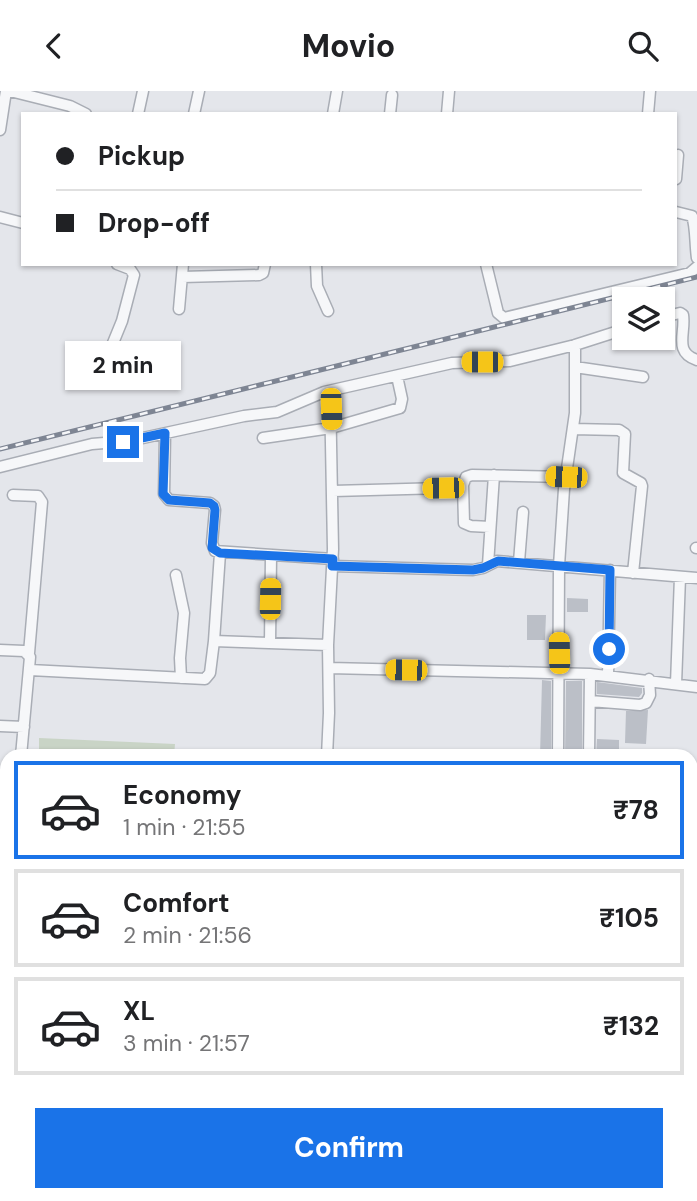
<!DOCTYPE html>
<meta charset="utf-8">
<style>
body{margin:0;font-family:"DM Sans",sans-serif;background:#f6f6f6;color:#202124;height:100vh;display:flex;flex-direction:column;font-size:26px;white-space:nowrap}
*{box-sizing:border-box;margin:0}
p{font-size:23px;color:#757577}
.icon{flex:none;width:38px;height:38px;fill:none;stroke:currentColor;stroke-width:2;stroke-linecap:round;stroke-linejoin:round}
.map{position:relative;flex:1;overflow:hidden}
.side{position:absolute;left:0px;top:658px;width:698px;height:453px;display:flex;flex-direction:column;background:#fff;border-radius:21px 21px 0 0;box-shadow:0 2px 5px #0004}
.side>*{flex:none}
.banner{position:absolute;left:21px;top:21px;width:656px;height:154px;border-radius:0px;box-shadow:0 2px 5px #0004;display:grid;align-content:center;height:154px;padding:0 35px;background:#fff}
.tools{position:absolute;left:612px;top:196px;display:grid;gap:14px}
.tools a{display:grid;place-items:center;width:63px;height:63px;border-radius:0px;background:#fff;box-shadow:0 2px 5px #0004;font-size:35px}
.end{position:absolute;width:32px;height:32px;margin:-16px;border:9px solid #1a73e8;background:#fff;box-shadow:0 0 0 4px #fff}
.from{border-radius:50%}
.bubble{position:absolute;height:49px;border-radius:0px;background:#fff;box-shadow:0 2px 5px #0004;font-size:23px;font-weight:700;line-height:49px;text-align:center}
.car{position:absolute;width:21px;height:42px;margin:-21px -10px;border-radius:9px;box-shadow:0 0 5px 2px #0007;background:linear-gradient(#f5c518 24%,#345 0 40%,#f5c518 0 76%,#345 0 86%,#f5c518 0)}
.banner b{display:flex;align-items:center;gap:24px;height:66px;font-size:26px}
.banner b+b{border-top:2px solid #e0e0e0}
.banner i{width:18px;height:18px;background:#202124}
ul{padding:12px 0 0;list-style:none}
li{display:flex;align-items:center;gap:21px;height:98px;margin:0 14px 10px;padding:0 21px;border:4px solid #e0e0e0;border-radius:0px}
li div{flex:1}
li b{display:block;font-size:26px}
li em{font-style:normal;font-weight:700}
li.selected{border-color:#1a73e8}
li>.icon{width:63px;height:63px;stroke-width:1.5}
.button{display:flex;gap:14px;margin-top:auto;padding:14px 35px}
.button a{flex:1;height:80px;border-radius:0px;background:#1a73e8;color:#fff;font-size:28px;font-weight:700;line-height:80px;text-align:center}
header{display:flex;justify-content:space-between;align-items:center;height:91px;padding:0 35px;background:#fff;font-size:32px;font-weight:700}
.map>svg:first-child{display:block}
.green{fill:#c9d4c6}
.building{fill:#bbbfc7}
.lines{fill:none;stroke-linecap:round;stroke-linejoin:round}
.street-casing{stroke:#a9adb5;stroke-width:13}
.street{stroke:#f6f7f9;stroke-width:10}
.rail-casing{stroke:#7e8593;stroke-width:5}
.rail{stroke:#f4f5f8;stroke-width:2.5;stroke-dasharray:8;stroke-linecap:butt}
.route{stroke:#1a73e8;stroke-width:9}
</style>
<header><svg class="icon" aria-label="back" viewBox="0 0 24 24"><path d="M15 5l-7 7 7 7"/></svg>Movio<svg class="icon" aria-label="search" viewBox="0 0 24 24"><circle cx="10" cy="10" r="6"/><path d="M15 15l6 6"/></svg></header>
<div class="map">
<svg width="697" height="1110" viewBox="0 0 697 1110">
<rect width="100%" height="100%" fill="#e4e6eb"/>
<path class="green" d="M39,647l136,6 -1,12h-135z"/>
<path class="building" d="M567,507l21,1v13h-21z
M527,524h19l-1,25h-18z
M542,589l9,1v75h-11z
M566,590h16v75h-17z
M597,591l45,6v5l-3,4 -42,-3z
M648,619l-2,34 -21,-1 1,-32z
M597,648l22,1v16h-23z"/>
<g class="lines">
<defs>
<path id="street" d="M10,0l60,15 16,8
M138,23l5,-23
M194,23l5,-23
M333,23l4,-23
M390,23l2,-19
M447,23l2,-23
M648,23l2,-23
M0,39l6,-39
M676,88l2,-24
M676,121l16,4c4,10 3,29 5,42
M0,126l23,6
M316,173l1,22 11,25
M486,173l12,49 6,5 186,-45 7,-6
M182,186l77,-2 4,-2 2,-9
M179,218l4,-45
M663,226l17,-4 3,2c3,18 -10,37 14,45
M112,261l1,-9 9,-22 12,-46 -4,-6 -13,-5
M575,276l68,10
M573,338l46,1 6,4 -2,39 18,10 1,3 -9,87
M165,343l-1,60 5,6 41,3 4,3 1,4 -3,33 3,8 118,8
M263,347l68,-10 69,-20 2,-9 -5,-23
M0,376l92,-23 37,-3 115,-25 33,-4 47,-20 128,-29 58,-2 65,-16 50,-16
M333,400l110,-3
M13,404l25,1 4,6 -13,151
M490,436l-19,-1 -7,-3 -1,-38 3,-8 6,-2 94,2
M696,457h1
M519,471l4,-50
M488,474l6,-90
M332,475l141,4 10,-2 14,-7 200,17
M176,484l8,38 -4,45 1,20
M214,550l6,-88
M270,552l1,-87
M0,559l24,1 6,6 -9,99
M329,577l261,6 107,13
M30,579l175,9 5,-6 4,-32 114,4
M608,585l2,-106
M676,593l4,-107
M590,610l50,4 6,-2 4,-8 -1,-16
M0,635l24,1
M327,665l2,-43 -1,-68 5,-96 -3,-158
M558,665l1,-190 5,-77 11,-76v-68
M589,665l1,-82
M0,728l7,1
M691,783l6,-47
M691,834h6
M0,911l1,-1
M0,962l7,-6
M691,985l6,1
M0,1014l7,1
M691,1018l6,1
M691,1058l6,1
M179,1104l56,6
M632,1104l44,6
M121,1110l1,-6
M147,1110v-6
M294,1110v-6"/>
</defs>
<use href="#street" class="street-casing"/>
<use href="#street" class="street"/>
<defs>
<path id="rail" d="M0,358l697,-172"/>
</defs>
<use href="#rail" class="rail-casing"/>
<use href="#rail" class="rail"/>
</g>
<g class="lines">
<path class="route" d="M123,351l42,-9 -2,61 6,6 41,3 4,3 1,4 -3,38 8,5 113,6 -1,7 141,4 10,-2 15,-7 112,9 -1,79"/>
</g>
</svg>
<div class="tools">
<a><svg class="icon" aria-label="layers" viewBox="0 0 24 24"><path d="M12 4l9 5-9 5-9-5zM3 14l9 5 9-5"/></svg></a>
</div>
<i class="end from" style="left:609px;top:558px"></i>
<i class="end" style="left:123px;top:351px"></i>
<div class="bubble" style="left:65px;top:250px;width:116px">2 min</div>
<i class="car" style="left:482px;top:271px;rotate:270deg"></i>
<i class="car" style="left:331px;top:318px;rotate:178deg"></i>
<i class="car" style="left:566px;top:386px;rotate:272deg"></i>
<i class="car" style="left:443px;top:397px;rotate:269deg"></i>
<i class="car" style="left:270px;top:508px;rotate:1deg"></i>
<i class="car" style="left:559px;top:562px;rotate:359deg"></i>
<i class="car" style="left:406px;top:579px;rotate:271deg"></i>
<div class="banner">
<b><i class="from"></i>Pickup</b>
<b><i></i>Drop-off</b>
</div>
<section class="side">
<ul>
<li class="selected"><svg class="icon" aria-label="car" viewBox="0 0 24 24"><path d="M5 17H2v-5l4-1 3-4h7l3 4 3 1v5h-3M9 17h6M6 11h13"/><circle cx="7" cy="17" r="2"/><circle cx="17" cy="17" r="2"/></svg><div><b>Economy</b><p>1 min · 21:55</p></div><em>₹78</em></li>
<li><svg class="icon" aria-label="car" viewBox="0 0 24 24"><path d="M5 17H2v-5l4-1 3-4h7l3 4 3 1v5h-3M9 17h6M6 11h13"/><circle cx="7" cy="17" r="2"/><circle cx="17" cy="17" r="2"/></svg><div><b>Comfort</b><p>2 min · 21:56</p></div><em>₹105</em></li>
<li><svg class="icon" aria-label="car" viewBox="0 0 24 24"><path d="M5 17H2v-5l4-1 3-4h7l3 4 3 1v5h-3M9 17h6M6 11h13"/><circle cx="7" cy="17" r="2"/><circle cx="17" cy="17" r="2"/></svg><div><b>XL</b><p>3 min · 21:57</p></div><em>₹132</em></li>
</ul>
<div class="button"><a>Confirm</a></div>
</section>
</div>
